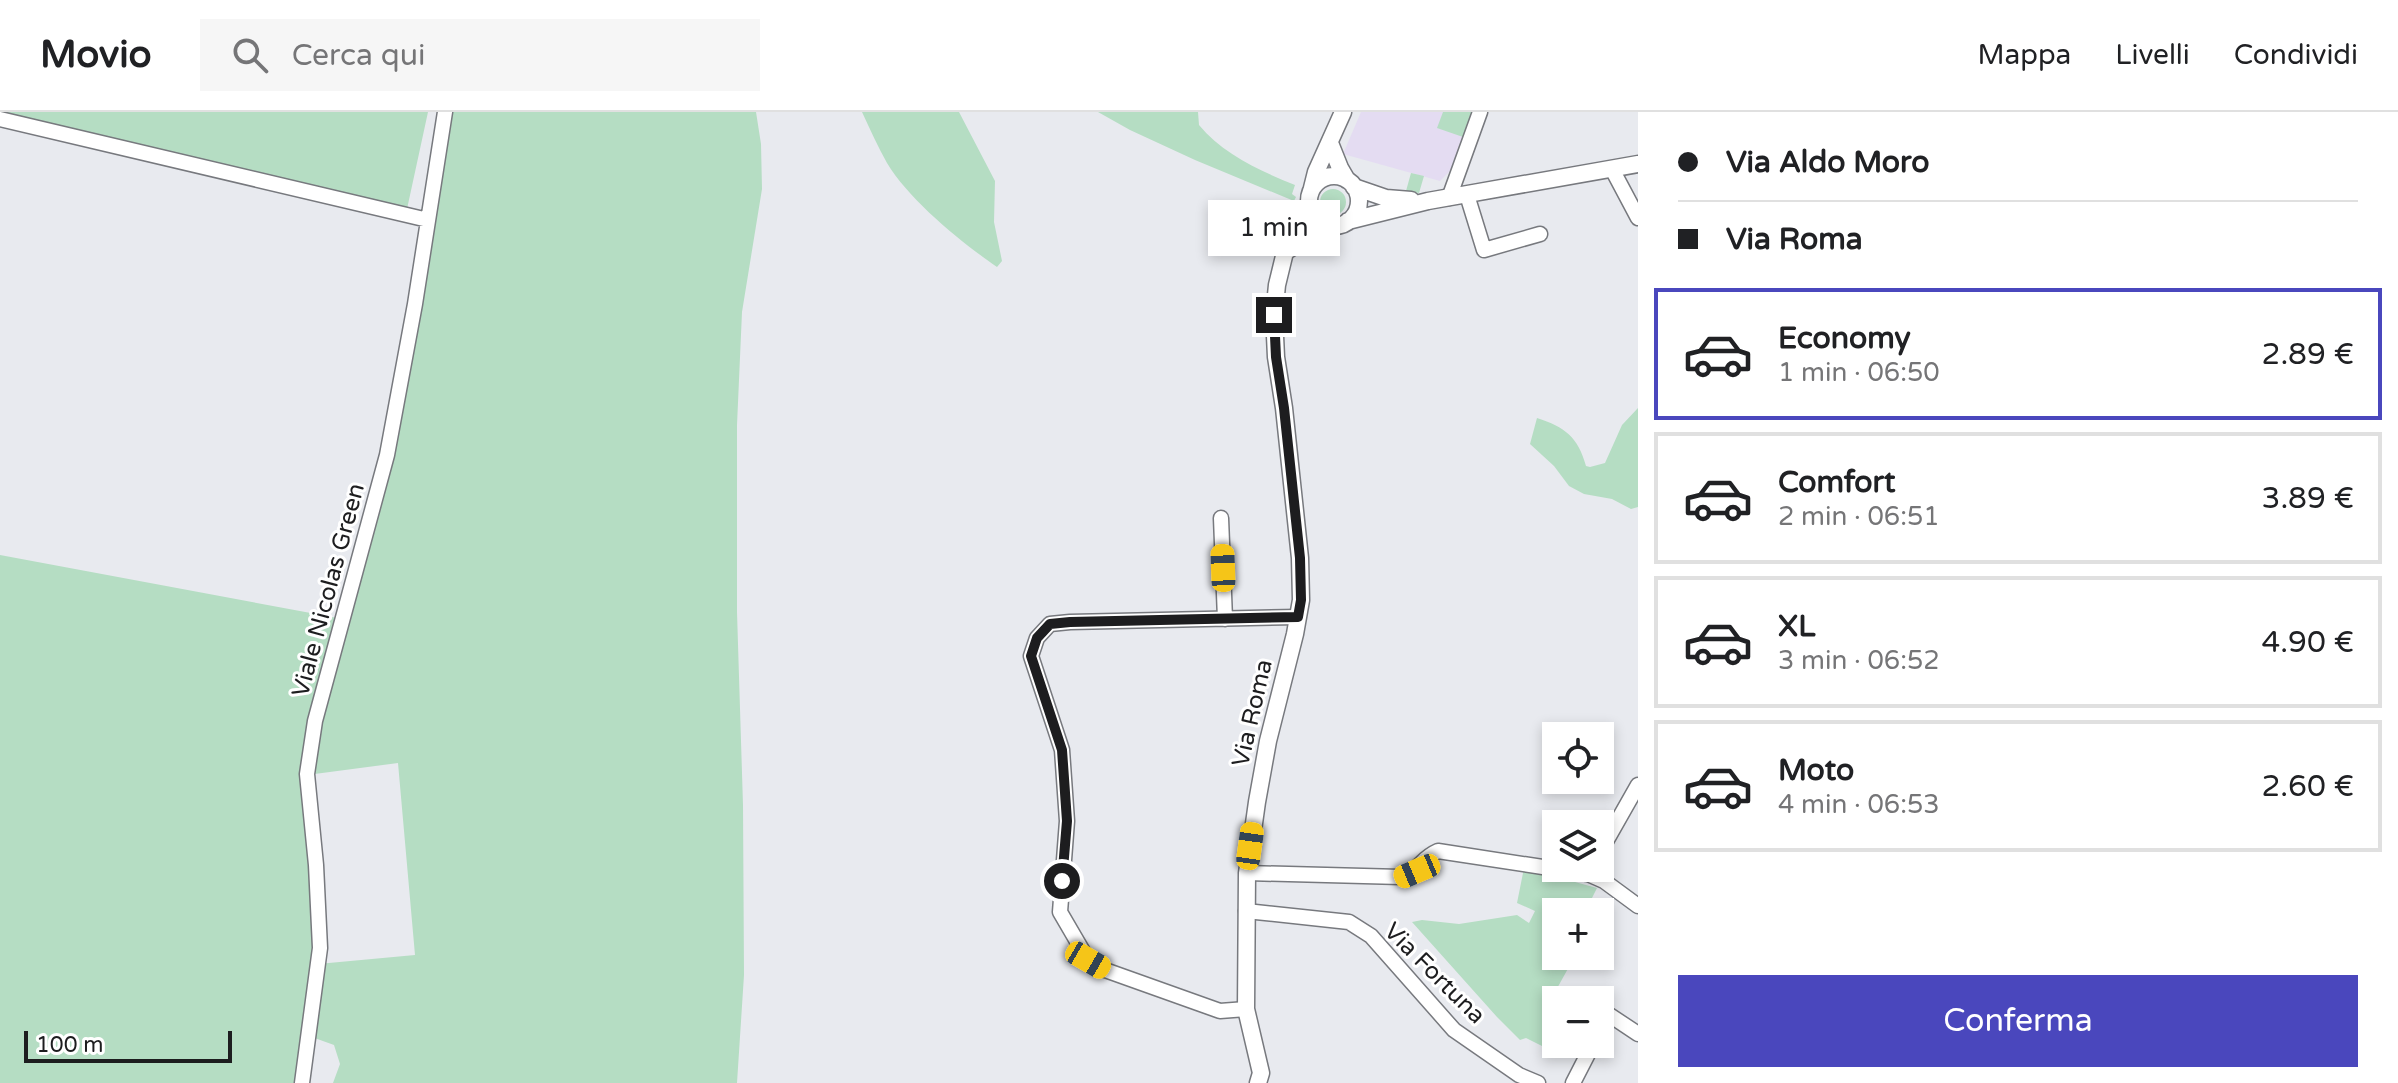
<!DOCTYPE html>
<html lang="it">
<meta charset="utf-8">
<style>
body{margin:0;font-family:"Varela Round",sans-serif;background:#f6f6f6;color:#202124;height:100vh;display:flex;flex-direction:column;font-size:30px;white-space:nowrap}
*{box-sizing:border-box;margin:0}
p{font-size:26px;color:#757577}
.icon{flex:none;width:44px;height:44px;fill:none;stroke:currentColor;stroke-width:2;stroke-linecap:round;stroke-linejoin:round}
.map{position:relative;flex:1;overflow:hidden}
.sheet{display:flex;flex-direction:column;background:#fff;width:760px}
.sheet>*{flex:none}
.hud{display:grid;align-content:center;height:176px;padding:0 40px;background:#fff}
.tools{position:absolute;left:1542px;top:610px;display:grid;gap:16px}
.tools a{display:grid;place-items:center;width:72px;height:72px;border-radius:0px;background:#fff;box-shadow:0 4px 12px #0003;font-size:40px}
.scale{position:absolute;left:24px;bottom:20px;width:208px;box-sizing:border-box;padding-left:8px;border:4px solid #1d1d1f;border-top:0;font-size:22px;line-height:28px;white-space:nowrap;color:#1d1d1f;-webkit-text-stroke:6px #fff;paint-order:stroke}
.end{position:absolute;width:36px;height:36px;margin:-18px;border:10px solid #1d1d1f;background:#fff;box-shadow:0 0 0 4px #fff}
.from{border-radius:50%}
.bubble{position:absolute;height:56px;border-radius:0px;background:#fff;box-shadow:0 4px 12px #0003;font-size:26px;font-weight:600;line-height:56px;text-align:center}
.car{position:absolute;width:24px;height:48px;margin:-24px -12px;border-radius:10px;box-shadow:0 0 6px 2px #0007;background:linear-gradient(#f5c518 24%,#345 0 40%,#f5c518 0 76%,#345 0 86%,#f5c518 0)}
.hud b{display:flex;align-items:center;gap:28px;height:76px;font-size:30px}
.hud b+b{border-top:2px solid #e0e0e0}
.hud i{width:20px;height:20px;background:#202124}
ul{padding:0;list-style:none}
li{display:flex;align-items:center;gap:24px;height:132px;margin:0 16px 12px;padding:0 24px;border:4px solid #e0e0e0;border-radius:0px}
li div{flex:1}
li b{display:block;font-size:30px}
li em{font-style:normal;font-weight:600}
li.selected{border-color:#4a47bd}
li>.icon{width:72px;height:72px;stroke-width:1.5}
.primary-button{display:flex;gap:16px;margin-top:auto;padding:16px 40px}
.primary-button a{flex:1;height:92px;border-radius:0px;background:#4a47bd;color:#fff;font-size:32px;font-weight:600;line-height:92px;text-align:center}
header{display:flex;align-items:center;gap:48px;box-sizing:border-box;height:112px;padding:0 40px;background:#fff;border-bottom:2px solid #e0e0e0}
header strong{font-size:38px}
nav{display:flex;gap:44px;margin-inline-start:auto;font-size:28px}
.search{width:560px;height:72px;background:#f6f6f6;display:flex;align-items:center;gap:20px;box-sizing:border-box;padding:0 28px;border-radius:0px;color:#757577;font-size:30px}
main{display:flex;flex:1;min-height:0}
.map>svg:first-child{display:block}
.education{fill:#e4dcf2}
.green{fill:#b5ddc3;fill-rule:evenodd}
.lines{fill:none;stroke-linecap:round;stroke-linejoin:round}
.minor-casing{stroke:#77797e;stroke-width:17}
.tertiary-casing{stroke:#77797e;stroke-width:19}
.minor{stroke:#fff;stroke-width:14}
.tertiary{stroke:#fff;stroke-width:16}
.route{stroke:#1d1d1f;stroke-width:10}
.labels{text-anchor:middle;stroke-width:6;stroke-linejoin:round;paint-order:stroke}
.street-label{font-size:24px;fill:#1d1d1f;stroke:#fff}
</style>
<header>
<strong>Movio</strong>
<div class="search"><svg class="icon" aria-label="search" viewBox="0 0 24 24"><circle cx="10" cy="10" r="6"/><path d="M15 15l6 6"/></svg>Cerca qui</div>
<nav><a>Mappa</a><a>Livelli</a><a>Condividi</a></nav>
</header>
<main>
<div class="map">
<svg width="1638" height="971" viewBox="0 0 1638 971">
<rect width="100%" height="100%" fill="#e8eaef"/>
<path class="education" d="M1361,0h111l-22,59 -10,10 -97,-27z"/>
<path class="green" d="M0,0h428l-21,97 -407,-94z
M445,0h311l5,32 1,45 -20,123 -5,113v187l6,193 1,170 -7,108h-404l7,-19 -6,-19 -25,-9 -7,47h-302v-528l343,64 44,-164zM398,651l17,192 -97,9 -11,-189z
M862,0h97l36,69 -1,41 8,39 -5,6c-36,-25 -87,-66 -110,-104 -9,-16 -17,-34 -25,-51z
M1098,0h100l1,13c24,29 61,46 96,60l-3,9 4,3 -2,4 -99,-41 -65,-30z
M1443,0h29l-9,25 -26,-9z
M1411,61l13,3 -5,17 -13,-2z
M1320 90a13 13 0 1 1 26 0a13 13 0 1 1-26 0Z
M1638,296v99l-7,2 -19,-10 -28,-5 -15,-8 -15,-20 -24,-22 7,-26c28,9 41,19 49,48l4,1 15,-4 17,-38z
M1524,756l73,20 -12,24h-29v44h19l-20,36 11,4 -2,4h-8v17l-14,29 -16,-8 -6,2 -23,-23 -85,-95 10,-2 37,4 58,-9 12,8 6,-12 -18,-8z"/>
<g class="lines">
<defs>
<path id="minor" d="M0,7l428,101
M1612,57l26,49
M1467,83l17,55 56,-16
M1449,86l31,-86
M1221,406l4,101
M1600,740l38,-67
M1247,761l154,4c20,-8 19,-18 37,-26l150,23 16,7 34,25
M1246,799l103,11 22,14 83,94 65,45 19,8
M1246,897l-26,2 -115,-41 -17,-10 -28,-48 7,-91 -5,-71 -31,-94 6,-18 13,-14 20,-2 228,-5
M1600,917l8,-15 30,20
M302,971l18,-135 -4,-83 -9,-91 8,-53 72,-266 28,-151 30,-192
M1573,971l20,-39"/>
<path id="tertiary" d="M1330,31l10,25 7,12
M1309 89a25 25 0 1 1 50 0a25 25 0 1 1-50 0Z
M1354,75l32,11 25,2
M1312,76l4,-16 27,-60
M1348,109l80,-20 210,-37
M1285,140l42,-27
M1258,971l3,-10 -15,-64 1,-136 10,-71 11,-61 27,-107 6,-34 -1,-42 -16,-150 -8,-51 -2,-42 3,-30 8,-33 24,-50"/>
</defs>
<use href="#minor" class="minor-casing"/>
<use href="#tertiary" class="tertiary-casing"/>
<use href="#minor" class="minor"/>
<use href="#tertiary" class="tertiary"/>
</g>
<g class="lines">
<path class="route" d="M1062,769l5,-60 -5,-71 -31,-94 6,-18 13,-14 20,-2 228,-5 3,-17 -1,-42 -16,-150 -8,-51 -2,-42"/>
</g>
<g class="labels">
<g class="street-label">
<text transform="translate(328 478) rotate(-75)" y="8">Viale Nicolas Green</text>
<text transform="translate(1252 601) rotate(-77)" y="8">Via Roma</text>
<text transform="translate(1435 861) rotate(45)" y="8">Via Fortuna</text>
</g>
</g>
</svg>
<div class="tools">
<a><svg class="icon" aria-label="locate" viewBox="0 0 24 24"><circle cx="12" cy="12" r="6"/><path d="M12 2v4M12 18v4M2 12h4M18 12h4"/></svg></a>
<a><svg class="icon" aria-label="layers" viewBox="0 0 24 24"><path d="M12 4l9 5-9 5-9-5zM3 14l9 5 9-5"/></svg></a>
<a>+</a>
<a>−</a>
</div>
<div class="scale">100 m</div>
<i class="end from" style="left:1062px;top:769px"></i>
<i class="end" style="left:1274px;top:203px"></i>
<div class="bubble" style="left:1208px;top:88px;width:132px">1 min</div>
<i class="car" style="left:1223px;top:456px;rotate:358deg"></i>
<i class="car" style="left:1250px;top:734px;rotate:8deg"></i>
<i class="car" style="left:1417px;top:759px;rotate:247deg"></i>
<i class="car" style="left:1088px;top:848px;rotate:120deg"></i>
</div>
<section class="sheet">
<div class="hud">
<b><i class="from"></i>Via Aldo Moro</b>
<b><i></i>Via Roma</b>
</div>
<ul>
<li class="selected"><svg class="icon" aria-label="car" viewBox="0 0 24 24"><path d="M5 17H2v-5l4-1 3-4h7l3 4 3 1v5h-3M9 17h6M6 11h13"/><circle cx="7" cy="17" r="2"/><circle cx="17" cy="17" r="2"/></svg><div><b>Economy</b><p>1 min · 06:50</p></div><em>2.89 €</em></li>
<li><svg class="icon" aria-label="car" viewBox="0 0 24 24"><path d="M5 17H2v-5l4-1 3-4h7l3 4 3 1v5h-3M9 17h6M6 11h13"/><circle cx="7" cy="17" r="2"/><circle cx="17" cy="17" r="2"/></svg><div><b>Comfort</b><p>2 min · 06:51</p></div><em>3.89 €</em></li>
<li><svg class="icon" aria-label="car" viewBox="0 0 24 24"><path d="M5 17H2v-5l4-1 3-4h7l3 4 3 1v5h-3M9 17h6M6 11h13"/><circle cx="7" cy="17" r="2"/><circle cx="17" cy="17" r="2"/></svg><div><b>XL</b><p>3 min · 06:52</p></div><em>4.90 €</em></li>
<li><svg class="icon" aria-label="car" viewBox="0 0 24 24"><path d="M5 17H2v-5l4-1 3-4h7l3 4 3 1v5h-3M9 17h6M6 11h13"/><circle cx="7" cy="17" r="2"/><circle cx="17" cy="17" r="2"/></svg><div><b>Moto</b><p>4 min · 06:53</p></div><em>2.60 €</em></li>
</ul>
<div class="primary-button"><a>Conferma</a></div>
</section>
</main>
